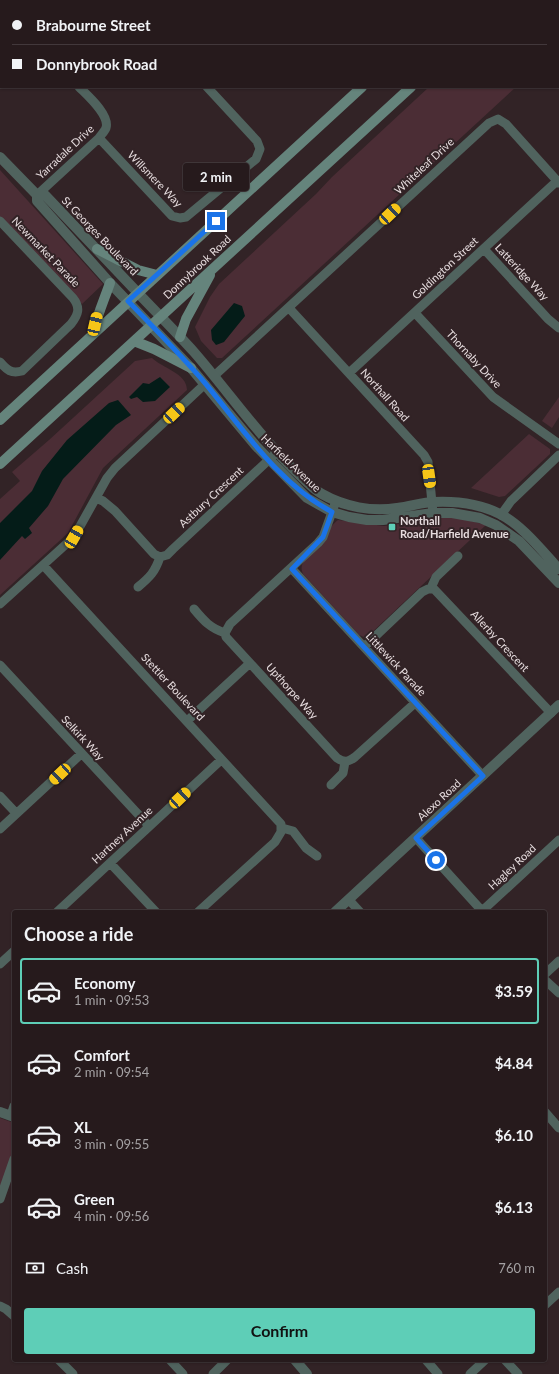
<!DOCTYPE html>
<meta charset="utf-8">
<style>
body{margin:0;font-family:Lato,sans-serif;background:#322729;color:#f1f3f6;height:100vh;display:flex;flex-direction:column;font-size:15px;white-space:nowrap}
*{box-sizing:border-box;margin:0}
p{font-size:13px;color:#a4a1a3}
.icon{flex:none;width:22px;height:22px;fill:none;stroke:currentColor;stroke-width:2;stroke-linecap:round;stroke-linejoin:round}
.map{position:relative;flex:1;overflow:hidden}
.side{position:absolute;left:12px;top:910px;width:535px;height:452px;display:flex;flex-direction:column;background:#261a1c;border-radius:4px;box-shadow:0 1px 3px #0004,0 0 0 1px #42383b}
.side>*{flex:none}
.guide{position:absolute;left:0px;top:0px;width:559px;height:88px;box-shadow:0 1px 3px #0004,0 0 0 1px #42383b;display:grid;align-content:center;height:88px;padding:0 12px;background:#261a1c}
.end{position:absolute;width:18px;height:18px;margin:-9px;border:5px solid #1a73e8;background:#fff;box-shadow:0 0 0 2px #fff}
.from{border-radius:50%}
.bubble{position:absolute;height:28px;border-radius:4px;background:#261a1c;box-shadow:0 1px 3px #0004,0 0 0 1px #42383b;font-size:13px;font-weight:700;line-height:28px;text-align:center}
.car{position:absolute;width:12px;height:24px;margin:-12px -6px;border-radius:5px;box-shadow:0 0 3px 1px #0007;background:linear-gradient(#f5c518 24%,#345 0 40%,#f5c518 0 76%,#345 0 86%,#f5c518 0)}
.guide b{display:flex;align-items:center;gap:14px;height:38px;font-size:15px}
.guide b+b{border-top:1px solid #42383b}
.guide i{width:10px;height:10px;background:#f1f3f6}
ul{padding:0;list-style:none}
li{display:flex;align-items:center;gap:12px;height:66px;margin:0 8px 6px;padding:0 4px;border:2px solid transparent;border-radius:4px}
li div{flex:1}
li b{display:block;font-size:15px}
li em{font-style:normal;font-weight:700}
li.selected{border-color:#5eceb7}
li>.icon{width:36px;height:36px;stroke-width:1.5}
h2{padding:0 12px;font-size:18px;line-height:48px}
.pay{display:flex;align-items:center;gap:10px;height:44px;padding:0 12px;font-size:15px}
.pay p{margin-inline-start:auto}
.action{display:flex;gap:8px;margin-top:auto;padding:8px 12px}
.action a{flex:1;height:46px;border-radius:4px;background:#5eceb7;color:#111;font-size:16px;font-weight:700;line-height:46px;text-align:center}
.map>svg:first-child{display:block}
.green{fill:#4b2d35}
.water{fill:#041c18}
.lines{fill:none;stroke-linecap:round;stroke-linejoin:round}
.minor{stroke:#50635e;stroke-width:9}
.tertiary{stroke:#50635e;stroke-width:10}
.secondary{stroke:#65847c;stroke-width:10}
.route{stroke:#1a73e8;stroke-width:5}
.poi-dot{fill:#5eceb7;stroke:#322326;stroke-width:1.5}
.labels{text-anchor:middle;stroke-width:4;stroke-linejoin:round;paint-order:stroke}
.street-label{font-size:11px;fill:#e6dcde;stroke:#322326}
.poi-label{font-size:11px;font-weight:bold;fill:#e6dcde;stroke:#322326;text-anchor:start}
</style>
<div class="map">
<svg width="559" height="1374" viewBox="0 0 559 1374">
<rect width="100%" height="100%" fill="#322326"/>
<path class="green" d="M429,87h87l-294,271h-5l-16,-17 -6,-14 15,-30 9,-13 97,-90 16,-17z
M0,170l103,114 -21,20 -82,-87z
M152,358c10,10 35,15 35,32l-84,78 -35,65 -68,62v-96l20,-18 -8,-9 37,-32 86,-79z
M559,397v20l-7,11 -10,-7z
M529,434l21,15v5l-45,42 -6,1 -28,-9z
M448,517l20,3 18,5 -118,111 -4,1 -5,-2 -56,-61c-1,-3 -2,-5 -1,-9 3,-7 30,-41 36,-45l46,6z
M0,1118l14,5v26l-14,39z"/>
<path class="water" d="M234,303l8,3 3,10 -21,26 -8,3 -4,-5 -1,-10z
M160,377l10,10 -15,14 -12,1 -6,-5 -6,2 -2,-2 14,-14 6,1z
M118,400l13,15 -15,10 -53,54 -15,27 -19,22 3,5 -7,6 -3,-3 -22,24v-37l32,-32 10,-20 25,-31 42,-37z"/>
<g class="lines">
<path class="minor" d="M127,0l1,1
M253,0l1,1
M381,0l1,1
M34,1l2,-1
M99,138l73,78 8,2 6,-1 70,-58 4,-10 -3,-8 -50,-54
M37,195l62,-57c2,-3 6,-7 7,-10 4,-13 -18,-32 -27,-41
M0,221l73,77c8,10 5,17 -2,26l-49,47c-11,3 -15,-1 -22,-9
M484,249l64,70 11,9
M289,308l135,147 4,7 5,51
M415,313l78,84 66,47
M349,373l208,-192
M214,376l275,-253 9,-4 8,5 53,59
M96,498l7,3 12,10 39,43 6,3
M336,501l-13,36 -5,6 -88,81 -5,9 1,4 111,121c8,5 11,4 18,-1l60,-54
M501,515l10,-14 48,-46
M43,565l238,259v8l-6,10 -77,70
M292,569l191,207
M138,587c12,-10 17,-15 22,-30l7,-2 6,-6 101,-94
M431,588l5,-11 22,-21
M0,604l74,-67 33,-59 8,-10 90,-84
M194,609c10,12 16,19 31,24
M364,647l58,-55 6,-3h6l117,124
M0,665l149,161
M187,721l63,-58
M331,785l12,-12 2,-11
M0,796l16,17
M282,828l11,3 13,17 11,8
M0,829l81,-75
M416,838l67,74
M110,863l46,49
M349,900l11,12
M482,911l77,-71
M57,912l164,-152
M0,964l14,-13
M545,974l14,-13
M545,980l14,13
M545,1112l14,16
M11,1115l3,-9
M0,1199l14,-40
M545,1305l14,-13
M0,1306l6,3 8,7
M59,1360l14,14
M170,1360l13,14
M426,1360l12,14
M505,1360l13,14
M213,1374l14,-14
M470,1374l15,-14"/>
<path class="tertiary" d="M0,157l37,38v6l73,82 81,85 65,78 51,52 25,14 17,5 18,3h16l50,-7h19l28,5 16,7 23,16 40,42
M37,195h8c31,33 62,65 93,98 19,20 38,39 56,59 33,38 62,80 98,116 10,9 19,20 30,26 23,13 50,18 75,14 13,-1 25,-6 37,-6 22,-1 46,2 66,12 23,12 42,37 59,55
M335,912l224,-207
M0,1112l14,5
M295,1360l12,14"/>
<path class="secondary" d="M455,1l1,-1
M504,1l1,-1
M97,249l41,21 19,5
M93,333c4,-17 11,-33 17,-50
M180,337l6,-18 24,-44
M134,341l20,8 37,19
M0,420l362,-333
M0,464l411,-377"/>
</g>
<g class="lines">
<path class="route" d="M216,221l-88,80c26,27 53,54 77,82 38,46 73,100 127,129l-9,25 -31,32 191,207 -67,62 20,22"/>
</g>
<rect class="poi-dot" x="388" y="523" width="8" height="8" rx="2"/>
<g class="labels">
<g class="street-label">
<text transform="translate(65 152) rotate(-43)" y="4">Yarradale Drive</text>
<text transform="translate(424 166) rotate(-43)" y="4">Whiteleaf Drive</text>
<text transform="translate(155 179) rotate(46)" y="4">Willsmere Way</text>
<text transform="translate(100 236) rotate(46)" y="4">St Georges Boulevard</text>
<text transform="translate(46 252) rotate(46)" y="4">Newmarket Parade</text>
<text transform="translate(197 267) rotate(-43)" y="4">Donnybrook Road</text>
<text transform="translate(445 268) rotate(-43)" y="4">Goldington Street</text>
<text transform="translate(522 272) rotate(47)" y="4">Latteridge Way</text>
<text transform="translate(474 359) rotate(47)" y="4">Thornaby Drive</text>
<text transform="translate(385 395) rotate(48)" y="4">Northall Road</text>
<text transform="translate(291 463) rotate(44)" y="4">Harfield Avenue</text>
<text transform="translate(211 497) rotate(-43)" y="4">Astbury Crescent</text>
<text transform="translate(500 641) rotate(47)" y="4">Allerby Crescent</text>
<text transform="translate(396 664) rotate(47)" y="4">Littlewick Parade</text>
<text transform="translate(173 687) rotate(47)" y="4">Stettler Boulevard</text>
<text transform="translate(292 691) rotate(48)" y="4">Upthorpe Way</text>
<text transform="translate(83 738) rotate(47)" y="4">Selkirk Way</text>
<text transform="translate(439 800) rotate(-43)" y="4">Alexo Road</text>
<text transform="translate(122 835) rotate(-43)" y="4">Hartney Avenue</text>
<text transform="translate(512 867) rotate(-43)" y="4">Hagley Road</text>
</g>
<g class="poi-label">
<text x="400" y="525">Northall<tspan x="400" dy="13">Road/Harfield Avenue</tspan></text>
</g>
</g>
</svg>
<i class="end from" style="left:436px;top:860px"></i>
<i class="end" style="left:216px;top:221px"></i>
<div class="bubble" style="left:183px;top:163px;width:66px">2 min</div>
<i class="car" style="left:390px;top:214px;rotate:47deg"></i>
<i class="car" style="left:95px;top:324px;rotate:13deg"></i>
<i class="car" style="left:174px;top:413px;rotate:47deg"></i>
<i class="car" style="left:429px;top:476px;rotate:172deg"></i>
<i class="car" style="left:74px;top:537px;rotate:30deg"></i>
<i class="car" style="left:60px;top:774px;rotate:227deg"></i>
<i class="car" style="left:180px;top:798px;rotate:47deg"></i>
<div class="guide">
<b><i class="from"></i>Brabourne Street</b>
<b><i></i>Donnybrook Road</b>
</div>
<section class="side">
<h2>Choose a ride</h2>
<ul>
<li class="selected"><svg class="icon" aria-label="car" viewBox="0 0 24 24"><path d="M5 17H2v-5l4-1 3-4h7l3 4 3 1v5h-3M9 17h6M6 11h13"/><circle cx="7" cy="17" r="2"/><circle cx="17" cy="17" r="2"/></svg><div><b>Economy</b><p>1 min · 09:53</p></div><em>$3.59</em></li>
<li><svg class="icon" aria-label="car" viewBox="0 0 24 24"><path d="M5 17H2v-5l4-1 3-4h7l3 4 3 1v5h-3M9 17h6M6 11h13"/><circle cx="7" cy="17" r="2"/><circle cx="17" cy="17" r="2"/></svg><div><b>Comfort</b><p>2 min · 09:54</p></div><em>$4.84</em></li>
<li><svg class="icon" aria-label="car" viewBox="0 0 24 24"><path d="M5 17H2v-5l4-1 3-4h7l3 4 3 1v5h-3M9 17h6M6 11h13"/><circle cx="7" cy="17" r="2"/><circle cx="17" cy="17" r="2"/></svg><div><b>XL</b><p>3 min · 09:55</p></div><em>$6.10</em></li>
<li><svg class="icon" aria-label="car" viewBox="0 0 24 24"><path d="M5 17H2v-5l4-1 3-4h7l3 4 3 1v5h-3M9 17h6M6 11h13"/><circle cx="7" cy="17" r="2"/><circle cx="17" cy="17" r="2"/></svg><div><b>Green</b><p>4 min · 09:56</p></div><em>$6.13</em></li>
</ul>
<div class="pay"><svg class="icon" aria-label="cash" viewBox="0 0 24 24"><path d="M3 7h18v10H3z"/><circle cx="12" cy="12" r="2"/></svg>Cash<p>760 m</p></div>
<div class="action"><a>Confirm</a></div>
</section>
</div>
